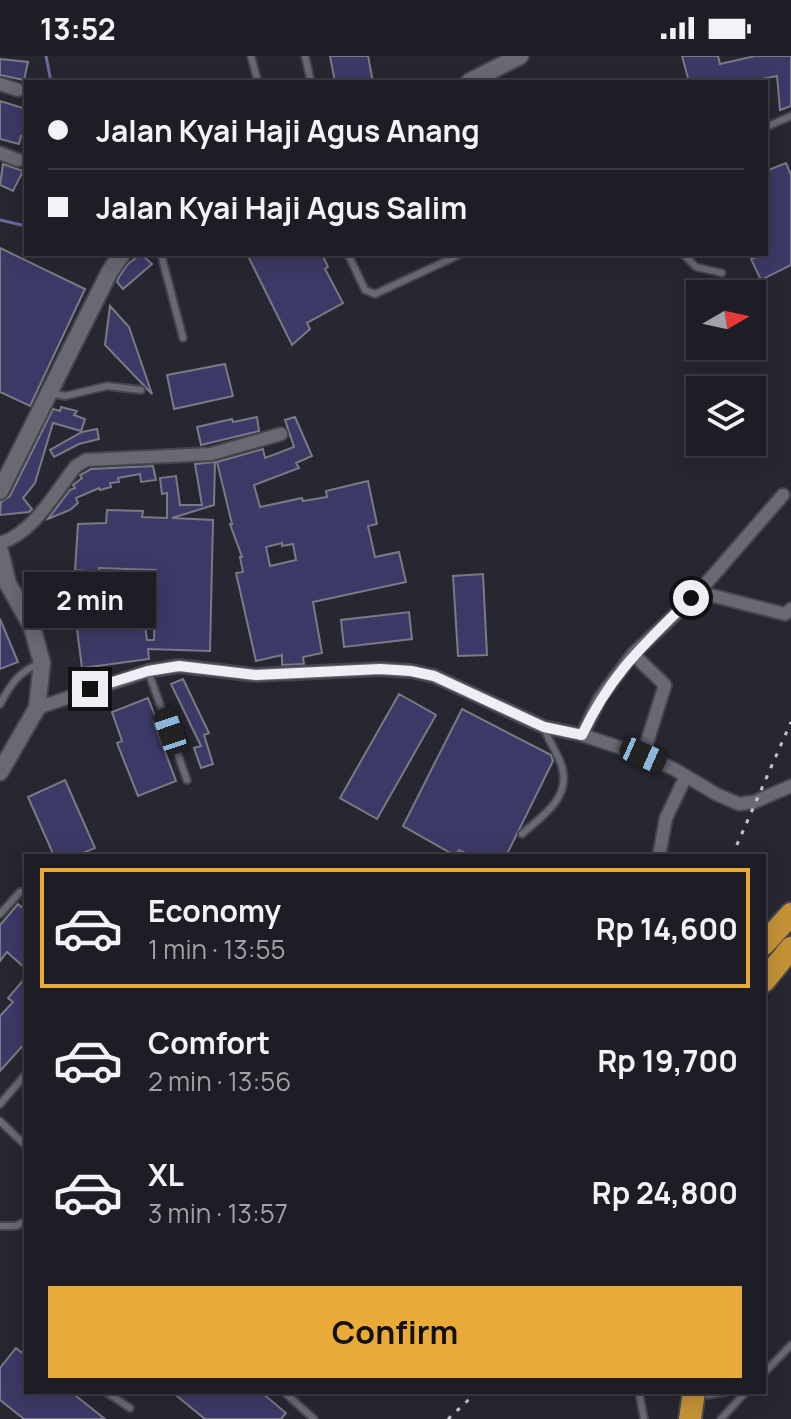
<!DOCTYPE html>
<meta charset="utf-8">
<style>
body{margin:0;font-family:Manrope,sans-serif;background:#25262d;color:#f1f3f6;height:100vh;display:flex;flex-direction:column;font-size:30px;white-space:nowrap}
*{box-sizing:border-box;margin:0}
p{font-size:26px;color:#a0a2a7}
.icon{flex:none;width:44px;height:44px;fill:none;stroke:currentColor;stroke-width:2;stroke-linecap:round;stroke-linejoin:round}
.map{position:relative;flex:1;overflow:hidden}
.side{position:absolute;left:24px;top:798px;width:742px;height:540px;display:flex;flex-direction:column;background:#1d1d25;border-radius:0px;box-shadow:0 4px 20px #0003,0 0 0 2px #3b3b42}
.side>*{flex:none}
.top-card{position:absolute;left:24px;top:24px;width:744px;height:176px;border-radius:0px;box-shadow:0 4px 20px #0003,0 0 0 2px #3b3b42;display:grid;align-content:center;height:176px;padding:0 24px;background:#1d1d25}
.needle{width:52px;rotate:81deg}
.fabs{position:absolute;left:686px;top:224px;display:grid;gap:16px}
.fabs a{display:grid;place-items:center;width:80px;height:80px;border-radius:0px;background:#1d1d25;box-shadow:0 4px 20px #0003,0 0 0 2px #3b3b42;font-size:40px}
.end{position:absolute;width:36px;height:36px;margin:-18px;border:10px solid #eeeef4;background:#111;box-shadow:0 0 0 4px #111}
.from{border-radius:50%}
.bubble{position:absolute;height:56px;border-radius:0px;background:#1d1d25;box-shadow:0 4px 20px #0003,0 0 0 2px #3b3b42;font-size:26px;font-weight:700;line-height:56px;text-align:center}
.car{position:absolute;width:24px;height:48px;margin:-24px -12px;border-radius:10px;box-shadow:0 0 6px 2px #0007;background:linear-gradient(#222 24%,#8ab4d8 0 40%,#222 0 76%,#8ab4d8 0 86%,#222 0)}
.top-card b{display:flex;align-items:center;gap:28px;height:76px;font-size:30px}
.top-card b+b{border-top:2px solid #3b3b42}
.top-card i{width:20px;height:20px;background:#f1f3f6}
ul{padding:14px 0 0;list-style:none}
li{display:flex;align-items:center;gap:24px;height:120px;margin:0 16px 12px;padding:0 8px;border:4px solid transparent;border-radius:0px}
li div{flex:1}
li b{display:block;font-size:30px}
li em{font-style:normal;font-weight:700}
li.selected{border-color:#eaaa38}
li>.icon{width:72px;height:72px;stroke-width:1.5}
.primary-button{display:flex;gap:16px;margin-top:auto;padding:16px 24px}
.primary-button a{flex:1;height:92px;border-radius:0px;background:#eaaa38;color:#111;font-size:32px;font-weight:700;line-height:92px;text-align:center}
.status{display:flex;justify-content:space-between;align-items:center;height:56px;padding:0 40px;background:#1d1d25;direction:ltr}
.status svg{height:22px;fill:currentColor}
.map>svg:first-child{display:block}
.lines{fill:none;stroke-linecap:round;stroke-linejoin:round}
.stream{stroke:#6d6b9c;stroke-width:3}
.building{fill:#3d3966;stroke:#7a7a86;stroke-width:2;fill-rule:evenodd}
.service-casing{stroke:#45454e;stroke-width:10}
.minor-casing{stroke:#45454e;stroke-width:16}
.tertiary-casing{stroke:#45454e;stroke-width:20}
.trunk-casing{stroke:#45454e;stroke-width:26}
.service{stroke:#696974;stroke-width:6}
.minor{stroke:#696974;stroke-width:12}
.tertiary{stroke:#696974;stroke-width:16}
.trunk{stroke:#c49236;stroke-width:22}
.rail{stroke:#c4c4cb;stroke-width:3;stroke-dasharray:4 8;stroke-linecap:butt}
.route{stroke:#eeeef4;stroke-width:10}
</style>
<div class="status"><b>13:52</b><svg viewBox="0 0 49 12"><path d="M0 12V9h3v3zM5 12V6h3v6zM10 12V3h3v9zM15 12V0h3v12zM26 1h20v11H26zM47 4h2v5h-2z"/></svg></div>
<div class="map">
<svg width="791" height="1363" viewBox="0 0 791 1363">
<rect width="100%" height="100%" fill="#272731"/>
<g class="lines">
<path class="stream" d="M46,0l5,26
M0,164l26,6"/>
</g>
<path class="building" d="M330,0h38l5,26h-38z
M682,0h36l2,8 35,-8h36v50l-11,4 -3,-34 -29,6h-59z
M0,3l28,3 -4,18 -24,-5z
M0,45l26,8v28l-5,-1 -2,8 -19,-5z
M786,107l5,12v90l-30,15 -10,-21 15,-5v-83z
M3,108l20,7 -10,20 -13,-6z
M0,192l85,41 -55,117 -30,-14z
M141,198l11,10 -29,25 -6,-7 2,-5 9,-13z
M247,198h75l6,13 -3,2 18,34 -36,20 3,6 -18,16z
M110,250l19,21 23,67 -47,-49z
M225,308l8,32 -59,13 -7,-34z
M61,351l16,4 -3,4 11,4 -4,12 -28,-8 -18,60 -12,15 9,11 -3,3 -29,3 1,-13 9,-6 43,-87 7,2z
M257,361l2,14 -58,14 -4,-18 35,-8 1,3z
M295,361l17,39 -16,7 3,5 -45,17 6,22 42,-9 1,3 24,-4 -1,-6 42,-10 9,43 -9,2 7,31 24,-5 7,30 -93,20 9,51 -19,4 1,7 -22,1v-10l-26,6 -20,-88 7,-1 -3,-15h2l-12,-33h2l-15,-62 46,-13 2,9 29,-11 -9,-27zM282,487v3l11,-2 3,16 -26,6 -4,-19z
M97,373l2,10 -20,5 -25,13 -4,-7 32,-18z
M215,406l-1,43 -42,13 41,2 -3,131 -62,-2 1,10 -67,9 -9,-70 67,-9 7,51h7l2,-70 -57,-2v4l-24,-2 3,-46 28,-1 1,-13 36,1 -1,6 25,1v-25l-5,1 -2,-16 16,-2 4,29h22l-7,-41z
M153,410l3,14 -15,2 -1,-8 -22,4 1,4 -9,1 1,4 -11,3 -1,-2 -23,10 2,5 -8,7 -22,9 22,-29 5,-2 -2,-3 9,-7 -2,-3 11,-6z
M483,518l4,81 -29,1 -5,-80z
M409,556l3,27 -68,8 -3,-27z
M0,563l18,43 -18,7z
M183,623l26,54 -5,2 9,29 -12,4 -7,-20 7,-2 -30,-62z
M399,638l37,21 -59,104 -37,-21z
M148,642l9,23 -3,1 22,59 -38,15 -21,-53 5,-2 -10,-29z
M462,653l89,46 2,6 -47,95h-34l-13,-6 -3,6 -53,-30z
M65,724l30,68 -19,8h-22l-26,-59z
M18,848l8,7v58l-19,-17 -7,9v-36z
M26,921v65l-26,29v-55l13,-14 -5,-4z
M16,1292l10,8v36h45l34,27h-81l-24,-19v-32z
M172,1336h89l25,21 -5,6h-76z"/>
<g class="lines">
<defs>
<path id="service" d="M251,0l7,26
M305,0l6,26
M766,71l25,-11
M161,198l22,84
M348,198l17,36 10,4 86,-40
M683,198l13,13 26,6
M51,337l14,3 42,-10 34,4
M35,569l7,-6 13,-27 88,-12
M148,615l39,109
M0,648c11,-20 19,-33 41,-41
M522,778c20,-18 49,-36 40,-67 -4,-14 -14,-26 -18,-40
M0,858l20,-22 6,-1
M0,1048l26,-30
M0,1065l26,25
M0,1170h16l10,-5
M764,1317l27,-28
M106,1336l24,16
M284,1336l30,27
M639,1336l5,27
M708,1339l18,-3
M721,1363l24,-26"/>
<path id="minor" d="M0,28l18,6
M0,97l18,7
M0,487c33,-9 56,-52 76,-77l10,-6 125,-6 70,-20
M697,538l86,-99
M633,598l32,31 -22,70
M37,652l111,-37 31,-5 77,9 124,-6 31,2 23,5 110,51 38,8 61,20 31,14 42,25 23,10 15,-2 37,-16
M582,679l18,-37 33,-44 64,-60 17,2 71,18 6,-5
M659,800l7,-38 20,-42"/>
<path id="tertiary" d="M469,26l51,-26
M0,435l110,-220 12,-17
M0,495l8,33 24,43 10,36 -5,45 -37,64"/>
<path id="trunk" d="M764,888l27,-30
M764,925l27,-33
M690,1363l4,-27"/>
</defs>
<use href="#service" class="service-casing"/>
<use href="#minor" class="minor-casing"/>
<use href="#tertiary" class="tertiary-casing"/>
<use href="#trunk" class="trunk-casing"/>
<use href="#service" class="service"/>
<use href="#minor" class="minor"/>
<use href="#tertiary" class="tertiary"/>
<use href="#trunk" class="trunk"/>
<path class="rail" d="M732,800l59,-134
M448,1363l29,-27"/>
</g>
<g class="lines">
<path class="route" d="M90,633l58,-18 31,-5 77,9 124,-6 31,2 23,5 110,51 38,8c30,-63 61,-89 109,-137"/>
</g>
</svg>
<div class="fabs">
<a><svg class="needle" viewBox="-14 -14 28 28"><path d="M0-13l5 13h-10z" fill="#e53935"/><path d="M0 13l5-13h-10z" fill="#a0a2a7"/></svg></a>
<a><svg class="icon" aria-label="layers" viewBox="0 0 24 24"><path d="M12 4l9 5-9 5-9-5zM3 14l9 5 9-5"/></svg></a>
</div>
<i class="end from" style="left:691px;top:542px"></i>
<i class="end" style="left:90px;top:633px"></i>
<div class="bubble" style="left:24px;top:516px;width:132px">2 min</div>
<i class="car" style="left:170px;top:675px;rotate:341deg"></i>
<i class="car" style="left:643px;top:699px;rotate:114deg"></i>
<div class="top-card">
<b><i class="from"></i>Jalan Kyai Haji Agus Anang</b>
<b><i></i>Jalan Kyai Haji Agus Salim</b>
</div>
<section class="side">
<ul>
<li class="selected"><svg class="icon" aria-label="car" viewBox="0 0 24 24"><path d="M5 17H2v-5l4-1 3-4h7l3 4 3 1v5h-3M9 17h6M6 11h13"/><circle cx="7" cy="17" r="2"/><circle cx="17" cy="17" r="2"/></svg><div><b>Economy</b><p>1 min · 13:55</p></div><em>Rp 14,600</em></li>
<li><svg class="icon" aria-label="car" viewBox="0 0 24 24"><path d="M5 17H2v-5l4-1 3-4h7l3 4 3 1v5h-3M9 17h6M6 11h13"/><circle cx="7" cy="17" r="2"/><circle cx="17" cy="17" r="2"/></svg><div><b>Comfort</b><p>2 min · 13:56</p></div><em>Rp 19,700</em></li>
<li><svg class="icon" aria-label="car" viewBox="0 0 24 24"><path d="M5 17H2v-5l4-1 3-4h7l3 4 3 1v5h-3M9 17h6M6 11h13"/><circle cx="7" cy="17" r="2"/><circle cx="17" cy="17" r="2"/></svg><div><b>XL</b><p>3 min · 13:57</p></div><em>Rp 24,800</em></li>
</ul>
<div class="primary-button"><a>Confirm</a></div>
</section>
</div>
